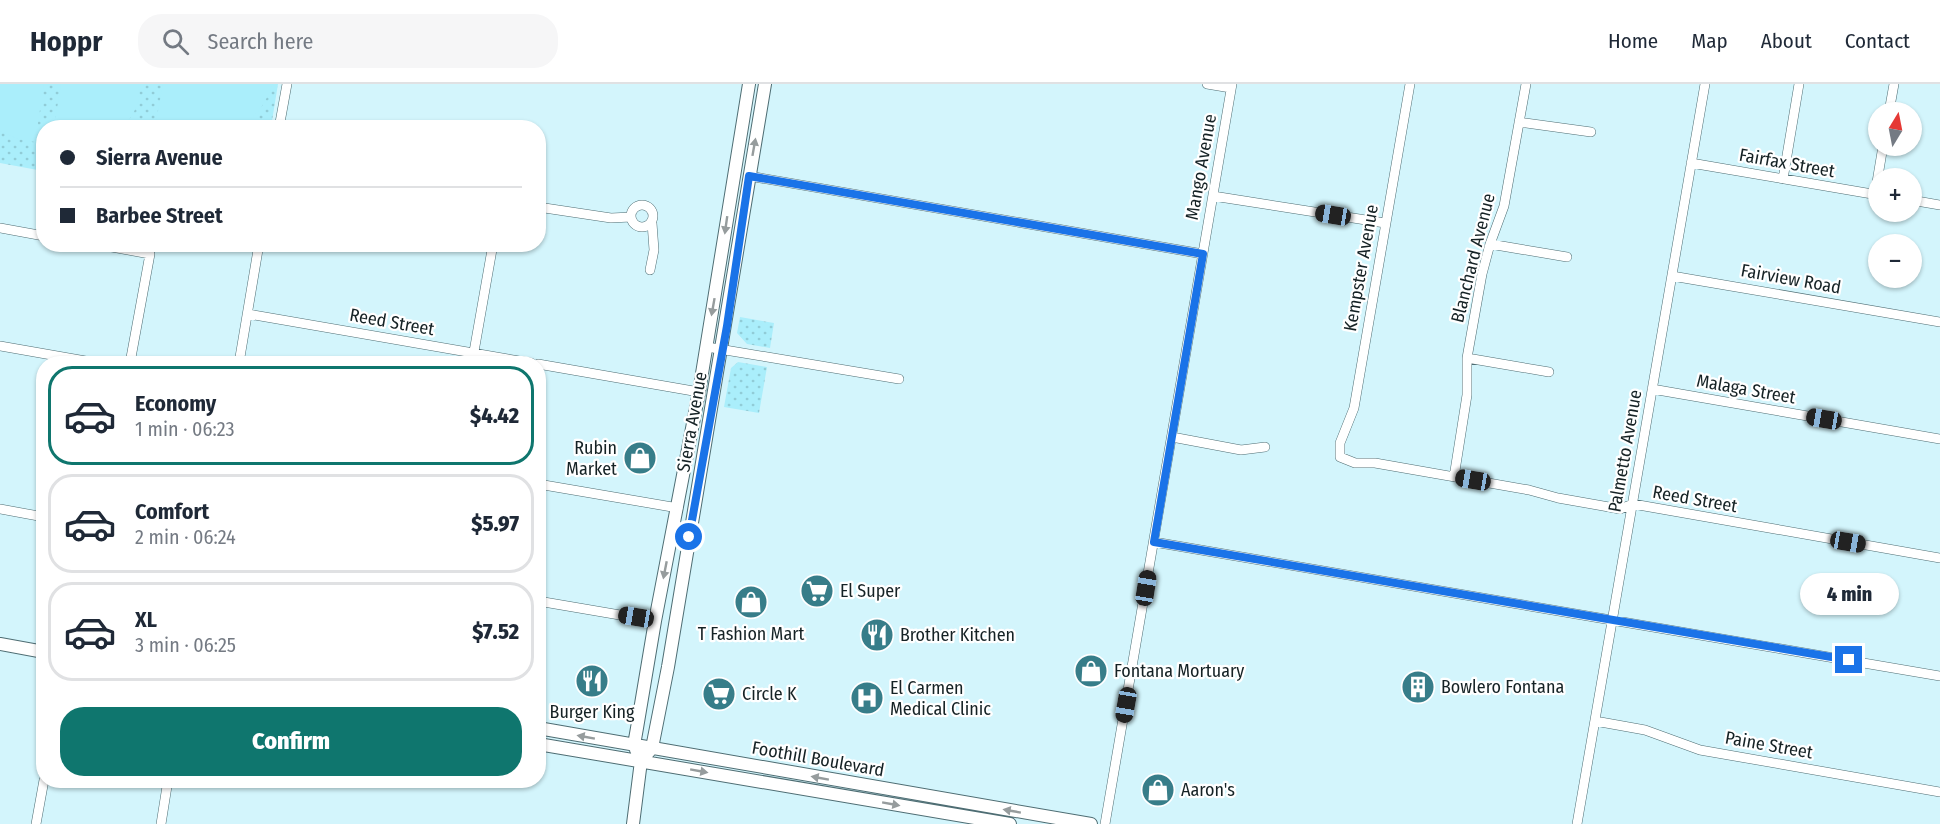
<!DOCTYPE html>
<meta charset="utf-8">
<style>
body{margin:0;font-family:"Fira Sans Condensed",sans-serif;background:#f6f6f7;color:#1f2937;height:100vh;display:flex;flex-direction:column;font-size:22px;white-space:nowrap}
*{box-sizing:border-box;margin:0}
p{font-size:20px;color:#747a83}
.icon{flex:none;width:33px;height:33px;fill:none;stroke:currentColor;stroke-width:2;stroke-linecap:round;stroke-linejoin:round}
.map{position:relative;flex:1;overflow:hidden}
.sheet{position:absolute;left:36px;top:272px;width:510px;height:432px;display:flex;flex-direction:column;background:#fff;border-radius:24px;box-shadow:0 2px 4px #0004}
.sheet>*{flex:none}
.hud{position:absolute;left:36px;top:36px;width:510px;height:132px;border-radius:24px;box-shadow:0 2px 4px #0004;display:grid;align-content:center;height:132px;padding:0 24px;background:#fff}
.needle{width:39px;rotate:10deg}
.buttons{position:absolute;left:1868px;top:18px;display:grid;gap:12px}
.buttons a{display:grid;place-items:center;width:54px;height:54px;border-radius:50%;background:#fff;box-shadow:0 2px 4px #0004;font-size:30px}
.end{position:absolute;width:27px;height:27px;margin:-14px;border:8px solid #1a73e8;background:#fff;box-shadow:0 0 0 3px #fff}
.from{border-radius:50%}
.bubble{position:absolute;height:42px;border-radius:21px;background:#fff;box-shadow:0 2px 4px #0004;font-size:20px;font-weight:800;line-height:42px;text-align:center}
.car{position:absolute;width:18px;height:36px;margin:-18px -9px;border-radius:8px;box-shadow:0 0 4px 2px #0007;background:linear-gradient(#222 24%,#8ab4d8 0 40%,#222 0 76%,#8ab4d8 0 86%,#222 0)}
.hud b{display:flex;align-items:center;gap:21px;height:57px;font-size:22px}
.hud b+b{border-top:2px solid #e0e1e3}
.hud i{width:15px;height:15px;background:#1f2937}
ul{padding:10px 0 0;list-style:none}
li{display:flex;align-items:center;gap:18px;height:99px;margin:0 12px 9px;padding:0 12px;border:3px solid #e0e1e3;border-radius:24px}
li div{flex:1}
li b{display:block;font-size:22px}
li em{font-style:normal;font-weight:800}
li.selected{border-color:#0f766e}
li>.icon{width:54px;height:54px;stroke-width:1.5}
.cta{display:flex;gap:12px;margin-top:auto;padding:12px 24px}
.cta a{flex:1;height:69px;border-radius:24px;background:#0f766e;color:#fff;font-size:24px;font-weight:800;line-height:69px;text-align:center}
header{display:flex;align-items:center;gap:36px;box-sizing:border-box;height:84px;padding:0 30px;background:#fff;border-bottom:2px solid #e0e1e3}
header strong{font-size:28px}
nav{display:flex;gap:33px;margin-inline-start:auto;font-size:21px}
.search{width:420px;height:54px;background:#f6f6f7;display:flex;align-items:center;gap:15px;box-sizing:border-box;padding:0 21px;border-radius:24px;color:#747a83;font-size:22px}
.map>svg:first-child{display:block}
.grass{fill:url(#grass-dots)}
.pitch{fill:#aaeefb}
.lines{fill:none;stroke-linecap:round;stroke-linejoin:round}
.minor-casing{stroke:#4e6d73;stroke-width:10}
.major-casing{stroke:#4e6d73;stroke-width:14}
.minor{stroke:#fff;stroke-width:9}
.major{stroke:#fff;stroke-width:12}
.oneway{fill:#969c9d}
.route{stroke:#1a73e8;stroke-width:8}
.labels{text-anchor:middle;stroke-width:4.5;stroke-linejoin:round;paint-order:stroke}
.street-label{font-size:18px;fill:#152225;stroke:#fff}
.poi-label{font-size:18px;fill:#152225;stroke:#fff;text-anchor:start}
</style>
<header>
<strong>Hoppr</strong>
<div class="search"><svg class="icon" aria-label="search" viewBox="0 0 24 24"><circle cx="10" cy="10" r="6"/><path d="M15 15l6 6"/></svg>Search here</div>
<nav><a>Home</a><a>Map</a><a>About</a><a>Contact</a></nav>
</header>
<div class="map">
<svg width="1940" height="740" viewBox="0 0 1940 740">
<defs>
<pattern id="grass-dots" width="8" height="8" patternUnits="userSpaceOnUse" patternTransform="scale(1.5)"><rect width="8" height="8" fill="#aaeefb"/><path d="M2 2h.1M6 6h.1" fill="none" stroke="#91ccd7" stroke-width="1.8" stroke-linecap="round"/></pattern>
</defs>
<rect width="100%" height="100%" fill="#d3f5fc"/>
<path class="grass" d="M0,0h278l-7,43 -227,1 -1,43 -43,-8z
M740,233l34,6 -4,25 -23,-4 -10,-11z
M738,278l29,5 -8,46 -35,-6 7,-39z"/>
<path class="pitch" d="M0,0h44l-9,58 -17,-3 -18,-8z
M61,0h77c5,14 -5,34 -16,43h-68z
M163,0h110c-7,18 -16,32 -32,43h-86z"/>
<g class="lines">
<defs>
<path id="minor" d="M1207,0l24,4
M1410,0l-56,324 -14,35v14l15,6h20l154,27 29,8 62,11 13,-5 307,54
M1889,28l5,-28
M1519,38l72,10
M279,44l8,-44
M1691,79l187,32
M749,92l454,78
M1783,95l16,-95
M1875,110l8,-48
M1213,112l172,27
M1911,116l29,5
M631 132a11 11 0 1 1 22 0a11 11 0 1 1-22 0Z
M538,123l73,11 20,-1
M0,144l44,8
M95,160l55,10 -20,109
M1490,160l77,13
M650,186l4,-20 -2,-27
M1672,192l268,46
M248,230l283,49
M0,262l97,17
M707,263l192,32
M1467,274l82,14
M239,279l20,-119
M472,279l21,-119
M538,280l161,28
M1652,305l288,50
M1172,353l69,13 24,-3
M1454,393l13,-82v-37l15,-84 8,-30 14,-38 22,-122
M538,400l140,24
M0,425l44,8
M1154,458l786,134
M538,517l117,20
M1595,637l50,9 55,20 240,42
M36,740l8,-44
M161,740l7,-44
M1105,740l127,-740
M1577,740l128,-740"/>
<path id="major" d="M0,560l44,8
M538,644l553,96
M538,660l472,80
M641,677l11,-13 16,-81 97,-583
M633,740l8,-63 -7,-16 3,-17 18,-107 44,-229 50,-308"/>
</defs>
<use href="#minor" class="minor-casing"/>
<use href="#major" class="major-casing"/>
<use href="#minor" class="minor"/>
<use href="#major" class="major"/>
</g>
<defs><path id="oneway-solid" d="M-6-.8H1V-3.2L6.5 0L1 3.2V.8H-6Z" transform="scale(1.5)"/></defs>
<g class="oneway">
<use href="#oneway-solid" transform="translate(754 63) rotate(-80)"/>
<use href="#oneway-solid" transform="translate(726 141) rotate(98)"/>
<use href="#oneway-solid" transform="translate(713 223) rotate(100)"/>
<use href="#oneway-solid" transform="translate(665 486) rotate(101)"/>
<use href="#oneway-solid" transform="translate(586 653) rotate(-170)"/>
<use href="#oneway-solid" transform="translate(699 687) rotate(10)"/>
<use href="#oneway-solid" transform="translate(820 694) rotate(-170)"/>
<use href="#oneway-solid" transform="translate(891 720) rotate(10)"/>
<use href="#oneway-solid" transform="translate(1012 727) rotate(-170)"/>
</g>
<g class="lines">
<path class="route" d="M689,453l38,-211 22,-150 454,78 -49,288 695,118"/>
</g>
<defs>
<symbol id="shop-disc" viewBox="-11 -11 22 22"><circle r="9.5" fill="#377d89" stroke="#fff"/><path d="M-5-2.5h2.3a2.7 3.5 0 0 1 5.4 0H5L5.5 6h-11ZM-1.5-2.5h3a1.5 2.3 0 0 0-3 0Z" fill="#fff"/></symbol>
<symbol id="supermarket-disc" viewBox="-11 -11 22 22"><circle r="9.5" fill="#377d89" stroke="#fff"/><path d="M-6-5.5h2.5l.6 2H6L4.5 2H-2.5L-4.4-4H-6ZM-1.5 3.2a1.3 1.3 0 1 0 .1 0ZM3 3.2a1.3 1.3 0 1 0 .1 0Z" fill="#fff"/></symbol>
<symbol id="restaurant-disc" viewBox="-11 -11 22 22"><circle r="9.5" fill="#377d89" stroke="#fff"/><path d="M-5-6h1v4h1v-4h1v4h1v-4h1v5L-1.5 .5V6h-2V.5L-5-1ZM5-6V6H3V1.5H1.5Q1.5-4 5-6Z" fill="#fff"/></symbol>
<symbol id="building-disc" viewBox="-11 -11 22 22"><circle r="9.5" fill="#377d89" stroke="#fff"/><path d="M-4-6H4V6H1V3H-1V6H-4ZM-2.5-4.3h1.7v1.8h-1.7ZM.8-4.3h1.7v1.8H.8ZM-2.5-1h1.7V.8h-1.7ZM.8-1h1.7V.8H.8Z" fill="#fff"/></symbol>
<symbol id="hospital-disc" viewBox="-11 -11 22 22"><circle r="9.5" fill="#377d89" stroke="#fff"/><path d="M-5-5h3v3.5h4V-5h3V5h-3V1.5h-4V5h-3Z" fill="#fff"/></symbol>
</defs>
<g fill-rule="evenodd">
<use href="#shop-disc" x="621" y="355" width="38" height="38"/>
<use href="#supermarket-disc" x="798" y="488" width="38" height="38"/>
<use href="#shop-disc" x="732" y="499" width="38" height="38"/>
<use href="#restaurant-disc" x="858" y="532" width="38" height="38"/>
<use href="#shop-disc" x="1072" y="568" width="38" height="38"/>
<use href="#restaurant-disc" x="573" y="578" width="38" height="38"/>
<use href="#building-disc" x="1399" y="584" width="38" height="38"/>
<use href="#supermarket-disc" x="700" y="591" width="38" height="38"/>
<use href="#hospital-disc" x="848" y="595" width="38" height="38"/>
<use href="#shop-disc" x="1139" y="687" width="38" height="38"/>
</g>
<g class="labels">
<g class="street-label">
<text transform="translate(1787 79) rotate(10)" y="6">Fairfax Street</text>
<text transform="translate(1201 83) rotate(-80)" y="6">Mango Avenue</text>
<text transform="translate(1473 174) rotate(-76)" y="6">Blanchard Avenue</text>
<text transform="translate(1361 184) rotate(-80)" y="6">Kempster Avenue</text>
<text transform="translate(1791 195) rotate(10)" y="6">Fairview Road</text>
<text transform="translate(392 238) rotate(10)" y="6">Reed Street</text>
<text transform="translate(1746 305) rotate(10)" y="6">Malaga Street</text>
<text transform="translate(692 338) rotate(-80)" y="6">Sierra Avenue</text>
<text transform="translate(1625 367) rotate(-80)" y="6">Palmetto Avenue</text>
<text transform="translate(1695 415) rotate(10)" y="6">Reed Street</text>
<text transform="translate(1769 661) rotate(10)" y="6">Paine Street</text>
<text transform="translate(818 675) rotate(10)" y="6">Foothill Boulevard</text>
</g>
<g class="poi-label">
<text x="617" y="370" text-anchor="end">Rubin<tspan x="617" dy="21">Market</tspan></text>
<text x="840" y="513">El Super</text>
<text x="751" y="556" text-anchor="middle">T Fashion Mart</text>
<text x="900" y="557">Brother Kitchen</text>
<text x="1114" y="593">Fontana Mortuary</text>
<text x="1441" y="609">Bowlero Fontana</text>
<text x="890" y="610">El Carmen<tspan x="890" dy="21">Medical Clinic</tspan></text>
<text x="742" y="616">Circle K</text>
<text x="592" y="634" text-anchor="middle">Burger King</text>
<text x="1181" y="712">Aaron's</text>
</g>
</g>
</svg>
<div class="buttons">
<a><svg class="needle" viewBox="-14 -14 28 28"><path d="M0-13l5 13h-10z" fill="#e53935"/><path d="M0 13l5-13h-10z" fill="#747a83"/></svg></a>
<a>+</a>
<a>−</a>
</div>
<i class="end from" style="left:689px;top:453px"></i>
<i class="end" style="left:1849px;top:576px"></i>
<div class="bubble" style="left:1800px;top:489px;width:99px">4 min</div>
<i class="car" style="left:1333px;top:131px;rotate:279deg"></i>
<i class="car" style="left:1824px;top:335px;rotate:280deg"></i>
<i class="car" style="left:1473px;top:396px;rotate:280deg"></i>
<i class="car" style="left:1848px;top:458px;rotate:100deg"></i>
<i class="car" style="left:1146px;top:504px;rotate:9deg"></i>
<i class="car" style="left:636px;top:533px;rotate:279deg"></i>
<i class="car" style="left:1126px;top:621px;rotate:190deg"></i>
<div class="hud">
<b><i class="from"></i>Sierra Avenue</b>
<b><i></i>Barbee Street</b>
</div>
<section class="sheet">
<ul>
<li class="selected"><svg class="icon" aria-label="car" viewBox="0 0 24 24"><path d="M5 17H2v-5l4-1 3-4h7l3 4 3 1v5h-3M9 17h6M6 11h13"/><circle cx="7" cy="17" r="2"/><circle cx="17" cy="17" r="2"/></svg><div><b>Economy</b><p>1 min · 06:23</p></div><em>$4.42</em></li>
<li><svg class="icon" aria-label="car" viewBox="0 0 24 24"><path d="M5 17H2v-5l4-1 3-4h7l3 4 3 1v5h-3M9 17h6M6 11h13"/><circle cx="7" cy="17" r="2"/><circle cx="17" cy="17" r="2"/></svg><div><b>Comfort</b><p>2 min · 06:24</p></div><em>$5.97</em></li>
<li><svg class="icon" aria-label="car" viewBox="0 0 24 24"><path d="M5 17H2v-5l4-1 3-4h7l3 4 3 1v5h-3M9 17h6M6 11h13"/><circle cx="7" cy="17" r="2"/><circle cx="17" cy="17" r="2"/></svg><div><b>XL</b><p>3 min · 06:25</p></div><em>$7.52</em></li>
</ul>
<div class="cta"><a>Confirm</a></div>
</section>
</div>
